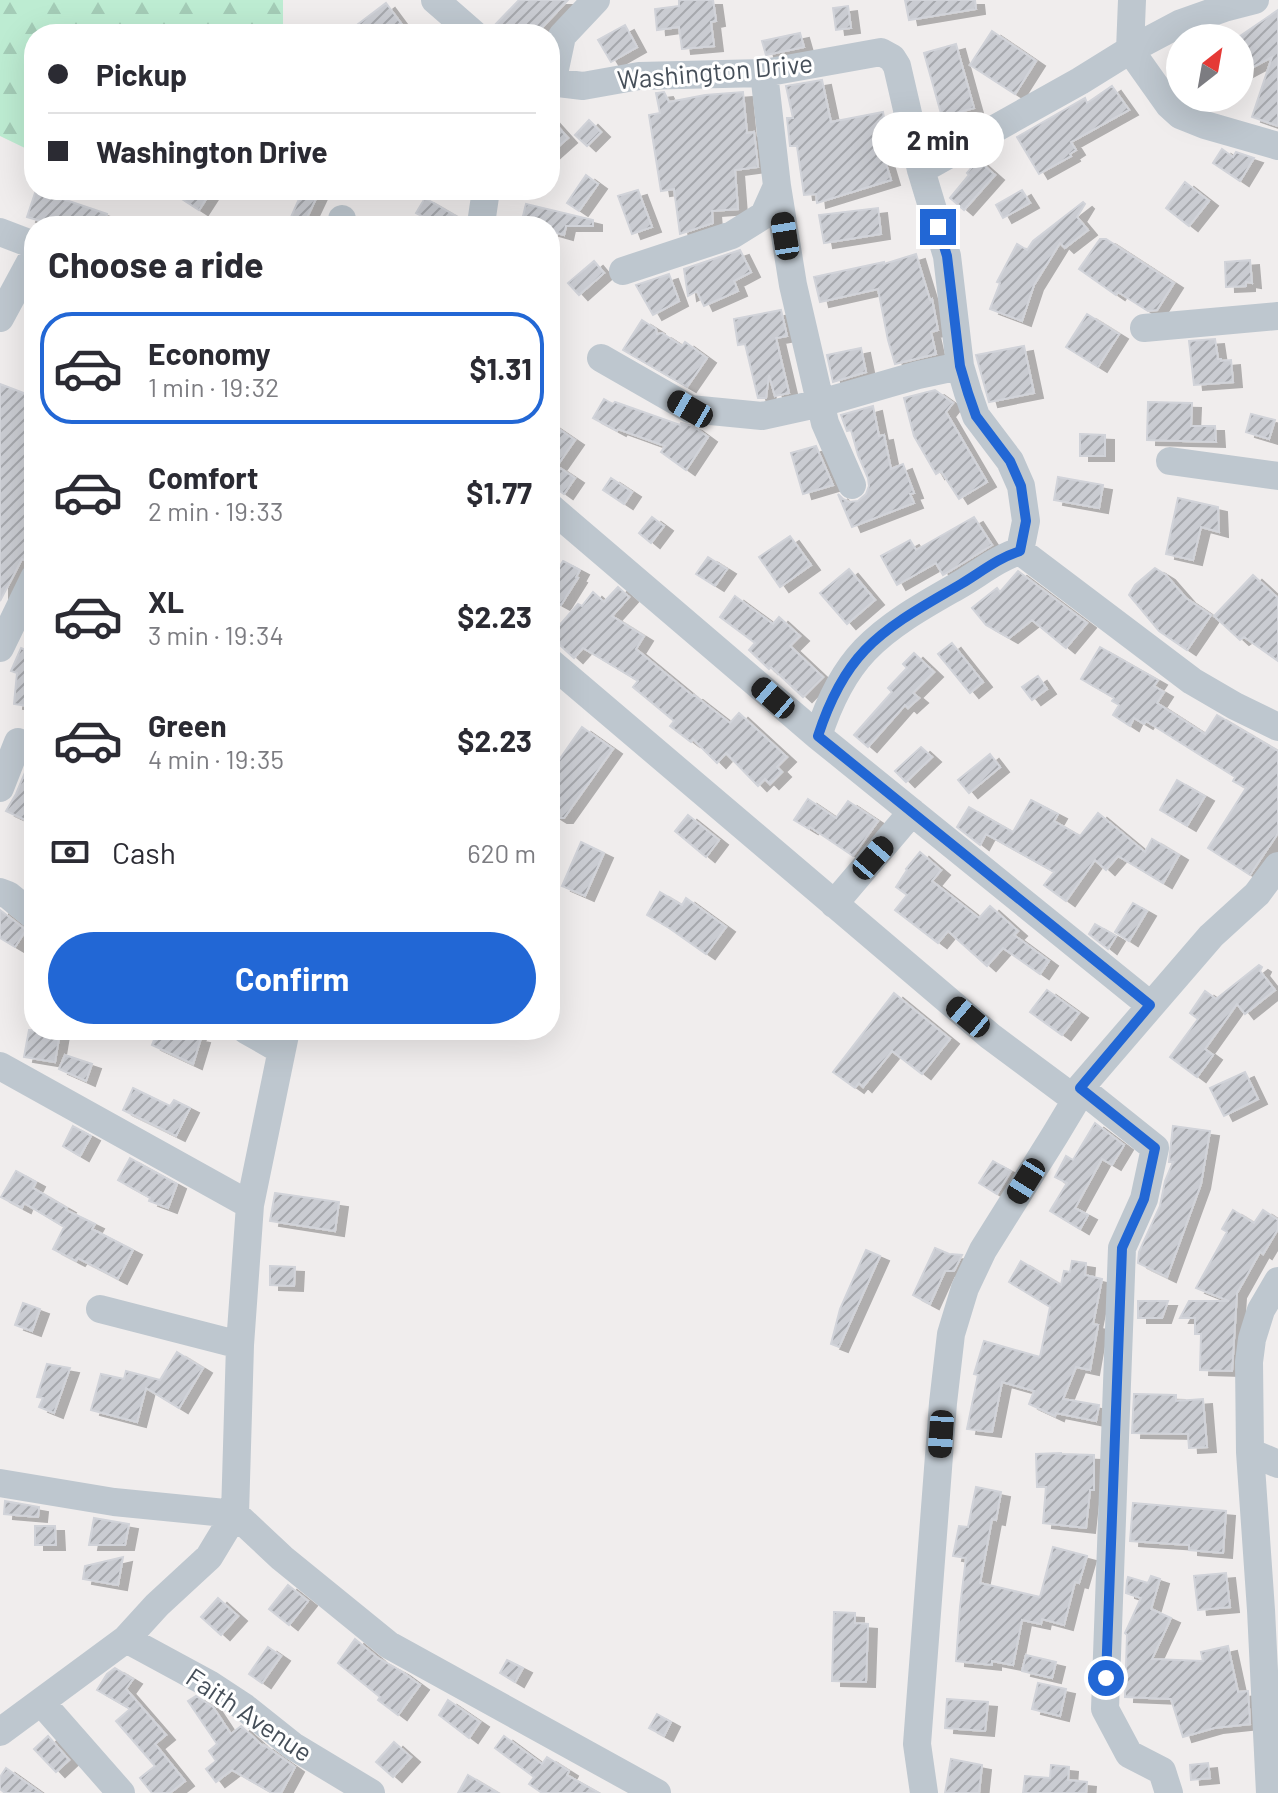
<!DOCTYPE html>
<meta charset="utf-8">
<style>
body{margin:0;font-family:Barlow,sans-serif;background:#f2f2f3;color:#2b2b33;height:100vh;display:flex;flex-direction:column;font-size:30px;white-space:nowrap}
*{box-sizing:border-box;margin:0}
p{font-size:26px;color:#7c7c81}
.icon{flex:none;width:44px;height:44px;fill:none;stroke:currentColor;stroke-width:2;stroke-linecap:round;stroke-linejoin:round}
.map{position:relative;flex:1;overflow:hidden}
.panel{position:absolute;left:24px;top:216px;width:536px;height:824px;display:flex;flex-direction:column;background:#fff;border-radius:32px;box-shadow:0 8px 32px #0002}
.panel>*{flex:none}
.guide{position:absolute;left:24px;top:24px;width:536px;height:176px;border-radius:32px;box-shadow:0 8px 32px #0002;display:grid;align-content:center;height:176px;padding:0 24px;background:#fff}
.needle{width:52px;rotate:31deg}
.buttons{position:absolute;left:1166px;top:24px;display:grid;gap:16px}
.buttons a{display:grid;place-items:center;width:88px;height:88px;border-radius:50%;background:#fff;box-shadow:0 8px 32px #0002;font-size:40px}
.end{position:absolute;width:36px;height:36px;margin:-18px;border:10px solid #2267d5;background:#fff;box-shadow:0 0 0 4px #fff}
.from{border-radius:50%}
.bubble{position:absolute;height:56px;border-radius:28px;background:#fff;box-shadow:0 8px 32px #0002;font-size:26px;font-weight:700;line-height:56px;text-align:center}
.car{position:absolute;width:24px;height:48px;margin:-24px -12px;border-radius:10px;box-shadow:0 0 6px 2px #0007;background:linear-gradient(#222 24%,#8ab4d8 0 40%,#222 0 76%,#8ab4d8 0 86%,#222 0)}
.guide b{display:flex;align-items:center;gap:28px;height:76px;font-size:30px}
.guide b+b{border-top:2px solid #e1e1e2}
.guide i{width:20px;height:20px;background:#2b2b33}
ul{padding:0;list-style:none}
li{display:flex;align-items:center;gap:24px;height:112px;margin:0 16px 12px;padding:0 8px;border:4px solid transparent;border-radius:32px}
li div{flex:1}
li b{display:block;font-size:30px}
li em{font-style:normal;font-weight:700}
li.active{border-color:#2267d5}
li>.icon{width:72px;height:72px;stroke-width:1.5}
h2{padding:0 24px;font-size:36px;line-height:96px}
.pay{display:flex;align-items:center;gap:20px;height:88px;padding:0 24px;font-size:30px}
.pay p{margin-inline-start:auto}
.action{display:flex;gap:16px;margin-top:auto;padding:16px 24px}
.action a{flex:1;height:92px;border-radius:48px;background:#2267d5;color:#fff;font-size:32px;font-weight:700;line-height:92px;text-align:center}
.map>svg:first-child{display:block}
.forest{fill:url(#forest-firs)}
.building{fill:url(#building-hatch);stroke:#d1d3d9;stroke-width:2;filter:url(#shadow)}
.lines{fill:none;stroke-linecap:round;stroke-linejoin:round}
.minor{stroke:#bec7cf;stroke-width:28}
.route{stroke:#2267d5;stroke-width:10}
.labels{text-anchor:middle;stroke-width:6;stroke-linejoin:round;paint-order:stroke}
.street-label{font-size:26px;fill:#464f59;stroke:#fff}
</style>
<div class="map">
<svg width="1278" height="1793" viewBox="0 0 1278 1793">
<defs>
<pattern id="forest-firs" width="22" height="20" patternUnits="userSpaceOnUse" patternTransform="scale(2)"><rect width="22" height="20" fill="#bdecd2"/><path d="M5 1l3.5 6h-7zM16 11l3.5 6h-7z" fill="#a4ccb7"/></pattern>
<pattern id="building-hatch" width="6" height="6" patternUnits="userSpaceOnUse" patternTransform="scale(2)"><rect width="6" height="6" fill="#caccd2"/><path d="M-1 1l2-2M0 6l6-6M5 7l2-2" fill="none" stroke="#a6a8ad"/></pattern>
<filter id="shadow"><feDropShadow dx="9" dy="5" stdDeviation="0" flood-color="#0004"/></filter>
</defs>
<rect width="100%" height="100%" fill="#f0eded"/>
<path class="forest" d="M0,0h283v34h-249v114l-7,1 -27,-13z"/>
<path class="building" d="M519,0h49l-32,34h-45l-1,-4z
M679,0h34l3,21 -5,1 3,24 -32,3 -3,-22 -22,3 -2,-21 24,-3z
M905,0h70l1,9 -67,11z
M386,3l23,31h-64z
M848,6l3,22 -15,2 -3,-22z
M1278,10v116l-26,-9 20,-60 -32,17v-38z
M625,25l12,22 -26,15 -13,-22z
M992,31l44,30 -21,33 -45,-29z
M800,33l4,14 -38,8 -4,-14z
M956,44l18,64 -32,9 -18,-64z
M822,80l9,42 52,-10 6,33 -8,2 10,33 -74,23 -1,-9 -12,1 -7,-49h-7l-3,-28h6l-7,-32z
M1112,86l17,24 -58,32 5,8 -6,4 1,2 -32,18 -22,-37 68,-39 2,5z
M664,92l5,10 36,-7 38,-3 4,41 7,-1 4,35 -23,3 3,39 -26,2 1,12 -33,11 -6,-45 -13,2 -12,-76 11,-2 -4,-20z
M550,118l18,20 -18,16z
M589,120l12,12 -14,14 -12,-11z
M1222,149l11,8 3,-5 18,6 -14,23 -27,-18z
M978,160l17,15 -31,35 -14,-12 19,-23 -2,-2z
M586,175l12,9 -19,27 -12,-8z
M1185,182l24,19 -20,25 -23,-18z
M36,190h20l-2,6 53,18 -4,12h-45l-31,-9z
M168,190h44l-13,20z
M303,190h17l-17,36h-16z
M638,190l14,37 -20,7 -14,-38z
M1022,190l8,13 -27,15 -7,-13z
M425,198l41,24 1,4h-26l-25,-13z
M1083,202l2,2 -8,13 11,13 -23,18 -5,-5 -26,42 -12,36 -32,-12 10,-26 -3,-1 20,-38 10,6 6,-9z
M526,204l67,16v6h-27l-2,9 -14,-4v-5h-20l-9,-2z
M878,208l3,26 -57,9 -5,-28z
M1100,239h6l68,44 -17,27 -9,1 -30,-19 -2,3 -37,-26z
M740,250l11,22 -17,9 4,10 -34,15 -7,-15 -9,5 -4,-27z
M916,254l14,46 2,-1 6,31 -7,2 5,22 -41,10 -7,-24 -10,-51 -58,13 -6,-25 70,-15v2z
M1250,260l2,23 -6,-1v4l-20,1 -1,-25z
M594,261l10,12 -25,22 -11,-12z
M669,274l10,27 -26,14 -17,-30z
M781,310l6,26 -11,2 13,55 -14,3 -6,-21 -3,23h-8l-13,-54 -7,1 -4,-26z
M1087,314l32,20 -21,33 -32,-20z
M642,320l14,9 1,5 5,-1 20,13 3,-4 22,16 -20,29 -64,-37z
M1215,339l3,20h3v2l10,-1 2,22 -39,3 -5,-44z
M1024,346l10,47 -45,9 -13,-47z
M861,348l5,24 -33,10 -6,-27z
M0,384l34,13v164l-5,1 -7,-3 -22,42z
M935,390l18,13 -7,9 41,70 -28,17 -18,-28 -5,3 -22,-38 -10,-38z
M604,399l9,5 2,-2 65,23 1,-2 12,3 15,11 -22,33 -25,-18 4,-6 -47,-17 -1,2 -24,-13z
M1148,402l44,1 -1,23h24l1,16 -69,-2z
M873,406l6,30 5,-1 7,34 12,-5 11,29 -4,1 4,9 -62,24 -14,-33 5,5 6,3 9,-1 8,-7 3,-8 -1,-8 -10,-23 -7,-25 -4,1 -6,-16z
M1251,414l24,6 -6,19 -23,-7z
M550,423l25,17 -18,26 18,12 -11,16 -14,-10z
M1080,434l25,1v21h-25z
M816,446l17,39 -30,9 -12,-41z
M1058,477l45,8 -4,23 -45,-8z
M611,478l21,14 -8,12 -21,-14z
M1178,498l40,9 1,25 -18,-5 -8,33 -27,-6z
M652,517l12,9 -13,17 -12,-10z
M974,517l18,28 -49,30 -7,-12 -39,22 -16,-29 29,-16 6,10z
M790,536l21,29 -31,22 -21,-30z
M708,557l19,12 -12,17 -19,-12z
M563,561l17,9 -4,7 2,1 -17,27 -11,-6v-32l7,4z
M1155,568l11,7 20,23 25,17 -24,35 -28,-19 -30,-36 6,-10z
M849,569l26,31 -28,24 -27,-31z
M1018,571l69,52 -21,25 -34,-28 -23,18 -23,-13 -14,-17 25,-20 3,4z
M1253,575l25,23v63l-34,-24 -4,3 -26,-24z
M618,587l11,10 -17,19 32,20 -8,13 57,47 1,-1 36,28 9,-10 48,44 -10,10 5,5 -12,12 -5,-5 -7,7 -32,-33 -9,10 -24,-24 -2,3 -21,-16 4,-5 -41,-34 5,-6 -55,-33 -9,10 -24,-22 28,-32 4,2 11,-14 11,10z
M735,596l38,28 6,-7 21,19 -10,10 33,31 -20,20 -32,-30 -2,2 -20,-19 6,-7 -35,-26z
M952,643l31,39 -13,11 -32,-39z
M1100,647l58,33 -4,6 10,6 -7,11 48,31 12,-19 61,36v82l-28,42 -42,-27 38,-60 -13,-7 2,-4 -89,-56 -2,3 -10,-6 -4,8 -17,-11 6,-10 -7,-4 2,-3 -33,-19z
M21,648l13,6v53l-20,-3 3,-31 -6,-2z
M914,653l20,19 -21,21 6,5 -11,10 -3,-3 -37,42 -14,-12 38,-43 -4,-4 19,-20 -4,-4z
M1038,676l9,13 -15,11 -10,-13z
M582,727l31,22 -49,69h-6l-8,-5v-40z
M921,747l11,10 -26,25 -11,-11z
M34,751v73l-28,-13 10,-17z
M990,754l10,13 -31,26 -11,-13z
M1177,780l28,16 -18,30 -27,-16z
M808,799l28,19 12,-17 30,20 -25,35 -43,-29 -1,2 -15,-9z
M1031,800l27,14 -4,7 26,15 18,-23 47,39 7,-13 27,16 -16,28 -45,-27 -12,14 -11,-10 -29,41 -22,-16 10,-13 -68,-38 -6,11 -23,-18 12,-20 44,25z
M688,815l31,25 -13,17 -31,-26z
M581,842l23,11 -19,43 -23,-10z
M920,852l21,18 -9,11 47,37 11,-12 28,25 -4,4 35,26 -9,13 -37,-26 -16,18 -39,-35 -10,12 -43,-33 12,-15 -11,-8 11,-17 -1,-1z
M660,892l22,13 4,-7 40,29 -20,27 -37,-26 -22,-13z
M1133,903l14,8 -18,30 -14,-9z
M0,910l26,20 -11,17 -15,-9z
M1095,924l21,12 -8,13 -19,-15z
M1259,965l3,2 -2,4 15,19 -30,24 -8,-10 -32,45 8,6 -16,22 -27,-20 28,-38 -8,-6 15,-22 11,8z
M1047,990l32,23 -17,22 -32,-23z
M894,993l56,46 -28,35 -30,-23 -29,36 -4,-4 -4,5 -22,-16z
M29,1030l31,2 -5,30 -31,-5z
M158,1030h41l-3,7 5,1 -8,26 -41,-19z
M65,1055l27,9 -6,17 -27,-12z
M1245,1072l13,27 -34,17 -14,-28z
M133,1088l37,18 4,-6 16,8 -14,28 -53,-26z
M1095,1123l29,22 -12,20 -10,-6 -27,49 13,7 -8,14 -30,-18 17,-28 -12,-6 11,-21 7,4z
M73,1126l18,10 -11,20 -17,-10z
M1173,1126l37,5 -9,53 -34,93 -29,-14 1,-11 21,-46 5,-25 8,-19h-4z
M130,1158l47,26 -9,24 -19,-7 1,-3 -32,-18z
M993,1161l18,10 -14,23 -18,-11z
M16,1171l20,11 -3,6 34,20 -1,2 29,14 -3,5 41,21 -15,29 -40,-21 -2,3 -23,-12 11,-22 -40,-24 -2,5 -21,-11z
M275,1193l64,9 -4,29 -65,-10z
M1233,1210l21,13 9,-13 15,10v9l-15,25 -3,-2 -23,41 -5,78 -32,-1 1,-36h-6v-16h-15l9,-17h40l-33,-13 31,-56 -5,-3z
M935,1248l14,6 13,1 -8,16h-9l-15,33 -17,-9z
M866,1250l14,6 -41,91 -8,-3 9,-35z
M1021,1261l40,24 3,-14 6,1 2,-11 14,2 -1,12 17,4 -9,45 5,1 -8,45 -14,-3 -13,32 36,6 -3,16 -40,-8 -1,3 -26,-12 5,-13 -32,-9 -10,50 -25,-3 11,-54 -4,-1 10,-33 56,16 10,-50 -41,-25z
M270,1266l25,1 -1,19 -24,-1z
M1138,1301h30l-6,17h-24z
M23,1303l17,6 -8,22 -17,-6z
M177,1352l26,16 -24,40 -33,-20 -9,34 -46,-12 10,-36 23,5 2,-8 34,9z
M47,1364l23,4 -16,45 -15,-6 4,-9 -6,-1z
M1134,1394l42,1v6l27,-2 4,48 -18,1 -1,-14 -56,-1z
M1061,1453v1l33,1v35h-4l-4,38 -43,-5 3,-36h-9l-1,-33z
M976,1487l25,5 -5,28 -4,-1 -12,64 60,14 13,-50 34,9 -8,27 -4,-1 -11,43 -22,-6 -1,5 -19,-4 -9,45 -21,-4v4l-36,-4 4,-54 6,-49 -13,-2 6,-30 9,1z
M5,1501l34,6 -1,10 -34,-3z
M1133,1503l93,8 -3,42 -34,-3v-5l-59,-4z
M94,1518l35,6 -4,21h-36z
M35,1526h20l1,19h-21z
M123,1557l-5,28 -35,-6 2,-13z
M1226,1573l4,34 -32,3 -4,-34z
M1151,1576l9,3 -9,30 20,9 -19,41 51,2 -2,-9 27,-6 10,46 10,-1 2,33 -36,4 -31,9 -12,-38 -46,-2 2,-62 -2,-2 16,-35 -15,-5 1,-12 1,-4 20,6z
M288,1585l20,16 -19,24 -20,-16z
M218,1598l20,18 -17,19 -20,-18z
M834,1612l21,1v10l13,1 -2,58 -34,-1z
M355,1639l23,19 23,13 19,14 -22,30 -20,-15 2,-3 -42,-34z
M268,1647l13,9 -19,27 -13,-9z
M1026,1655l30,7 -4,16 -30,-7z
M507,1660l16,8 -8,14 -15,-9z
M115,1668l18,11 -7,10 40,46 -11,9 30,37 -15,12h-18l-12,-15 15,-12 -39,-45 14,-12 -33,-19 10,-16z
M1038,1683l28,6 -6,27 -28,-7z
M196,1696l17,11 18,27 10,-8 22,20 1,-1 31,22 -14,26h-9l-40,-23 -16,12 -10,-13 10,-8 -7,-10 8,-7 -29,-43z
M947,1699l41,3 -3,29 -40,-3z
M448,1700l32,22 -11,16 -30,-23z
M657,1714l14,8 -7,14 -15,-8z
M48,1736l21,24 -13,12 -22,-23z
M504,1736l38,28 5,-7 22,14 -2,4 32,18h-57l-13,-9 5,-7 -39,-29z
M394,1742l17,15 -18,20 -17,-15z
M951,1759l31,6 -3,28h-34z
M1208,1763l2,15 -19,2 -1,-15z
M1051,1765l18,2 -1,13 19,2 -1,11h-63l2,-17 25,2z
M6,1768l35,25h-36l-5,-4v-12z
M468,1775l30,18h-40z"/>
<g class="lines">
<path class="minor" d="M435,0l39,34
M1132,0l-2,50 39,55 11,10 25,10 73,21
M550,82l33,4 56,-10 125,-3 117,-21 11,6 5,8 24,104 26,86 13,110 8,27 8,23 34,45 11,25 5,35 -6,30c-22,7 -39,21 -59,33 -33,19 -69,38 -96,66 -23,24 -37,55 -47,86
M552,83l10,-47 34,-36
M921,170l159,-89 50,-31 49,-26 45,-16 31,-8
M777,186l16,99 32,138 27,62
M342,219l1,7
M485,226l-3,-9 4,-27
M0,232l34,13
M623,271l109,-36 32,-20 13,-29 -13,-113
M0,318l34,-63
M1144,328l134,-12
M601,358l89,51 72,7 59,-13 97,-28 42,-9
M1170,461l108,15
M550,507l268,229 332,269
M1020,551l172,130 43,25 43,21
M0,648l34,-70
M550,662l440,374 86,64
M0,788l18,-46
M0,892l8,3 26,21
M834,904l78,-92
M246,1030l35,20
M0,1066l250,139
M1080,1088l75,60 -11,51 -22,49 -17,461 24,45 33,17 7,22
M100,1309l140,36
M1250,1452l28,12
M0,1483l114,19 121,12 47,44 107,87 268,148
M126,1639l83,45 35,23 49,39 78,47
M41,1702l80,91
M0,1732l126,-93 31,-34 52,-48 26,-43 5,-169 10,-140 36,-175
M924,1793l-7,-49 26,-341 8,-69 14,-46 18,-38 72,-115 21,-35 4,-12 131,-152 46,-42 21,-28
M1270,1793l-9,-183 -11,-158 -1,-90 3,-23 9,-29 17,-29"/>
</g>
<g class="lines">
<path class="route" d="M938,227l9,29 13,110 8,27 8,23 34,45 11,25 5,35 -6,30c-22,7 -39,21 -59,33 -32,19 -69,38 -96,66 -23,24 -37,55 -47,86l332,269 -70,83 75,60 -11,51 -22,49 -16,430"/>
</g>
<g class="labels">
<g class="street-label">
<text transform="translate(715 72) rotate(-5)" y="9">Washington Drive</text>
<text transform="translate(249 1715) rotate(34)" y="9">Faith Avenue</text>
</g>
</g>
</svg>
<div class="buttons">
<a><svg class="needle" viewBox="-14 -14 28 28"><path d="M0-13l5 13h-10z" fill="#e53935"/><path d="M0 13l5-13h-10z" fill="#7c7c81"/></svg></a>
</div>
<i class="end from" style="left:1106px;top:1678px"></i>
<i class="end" style="left:938px;top:227px"></i>
<div class="bubble" style="left:872px;top:112px;width:132px">2 min</div>
<i class="car" style="left:785px;top:236px;rotate:351deg"></i>
<i class="car" style="left:690px;top:409px;rotate:300deg"></i>
<i class="car" style="left:773px;top:698px;rotate:311deg"></i>
<i class="car" style="left:873px;top:858px;rotate:41deg"></i>
<i class="car" style="left:968px;top:1017px;rotate:310deg"></i>
<i class="car" style="left:1026px;top:1181px;rotate:212deg"></i>
<i class="car" style="left:941px;top:1434px;rotate:184deg"></i>
<div class="guide">
<b><i class="from"></i>Pickup</b>
<b><i></i>Washington Drive</b>
</div>
<section class="panel">
<h2>Choose a ride</h2>
<ul>
<li class="active"><svg class="icon" aria-label="car" viewBox="0 0 24 24"><path d="M5 17H2v-5l4-1 3-4h7l3 4 3 1v5h-3M9 17h6M6 11h13"/><circle cx="7" cy="17" r="2"/><circle cx="17" cy="17" r="2"/></svg><div><b>Economy</b><p>1 min · 19:32</p></div><em>$1.31</em></li>
<li><svg class="icon" aria-label="car" viewBox="0 0 24 24"><path d="M5 17H2v-5l4-1 3-4h7l3 4 3 1v5h-3M9 17h6M6 11h13"/><circle cx="7" cy="17" r="2"/><circle cx="17" cy="17" r="2"/></svg><div><b>Comfort</b><p>2 min · 19:33</p></div><em>$1.77</em></li>
<li><svg class="icon" aria-label="car" viewBox="0 0 24 24"><path d="M5 17H2v-5l4-1 3-4h7l3 4 3 1v5h-3M9 17h6M6 11h13"/><circle cx="7" cy="17" r="2"/><circle cx="17" cy="17" r="2"/></svg><div><b>XL</b><p>3 min · 19:34</p></div><em>$2.23</em></li>
<li><svg class="icon" aria-label="car" viewBox="0 0 24 24"><path d="M5 17H2v-5l4-1 3-4h7l3 4 3 1v5h-3M9 17h6M6 11h13"/><circle cx="7" cy="17" r="2"/><circle cx="17" cy="17" r="2"/></svg><div><b>Green</b><p>4 min · 19:35</p></div><em>$2.23</em></li>
</ul>
<div class="pay"><svg class="icon" aria-label="cash" viewBox="0 0 24 24"><path d="M3 7h18v10H3z"/><circle cx="12" cy="12" r="2"/></svg>Cash<p>620 m</p></div>
<div class="action"><a>Confirm</a></div>
</section>
</div>
